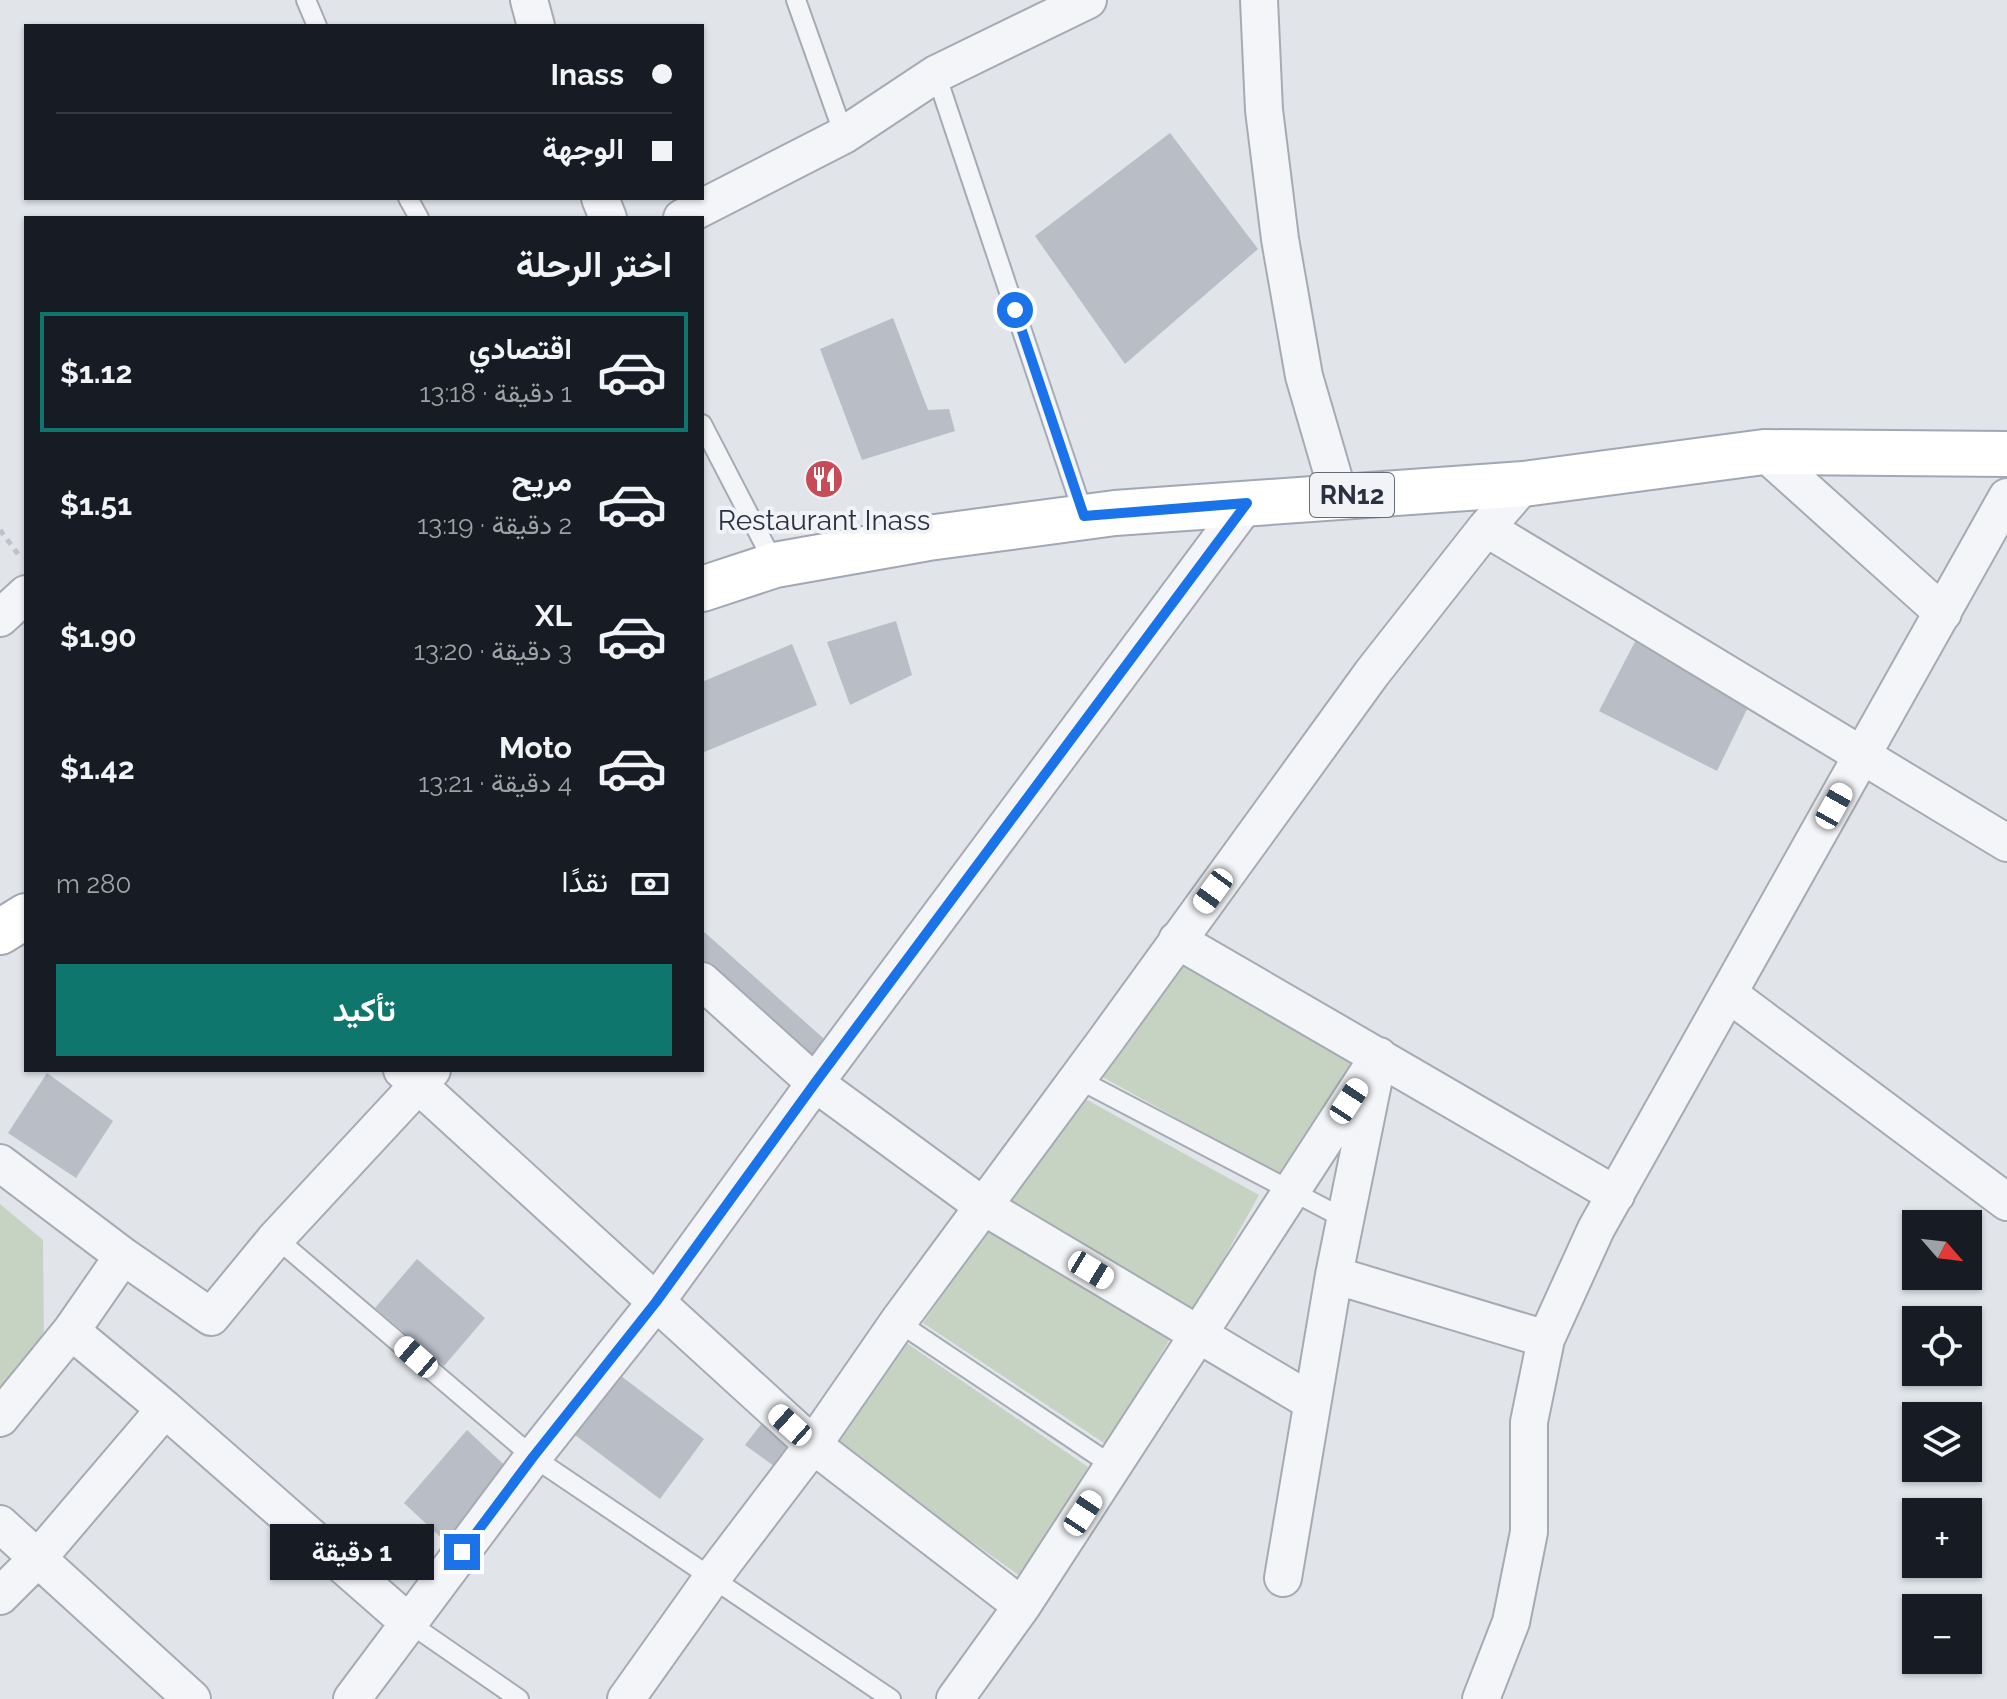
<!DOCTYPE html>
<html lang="ar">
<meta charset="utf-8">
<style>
body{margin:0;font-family:Raleway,Vazirmatn,sans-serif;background:#20242c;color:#f1f3f6;direction:rtl;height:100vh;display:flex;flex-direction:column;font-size:30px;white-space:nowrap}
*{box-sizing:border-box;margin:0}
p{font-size:26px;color:#9ea1a6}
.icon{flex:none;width:44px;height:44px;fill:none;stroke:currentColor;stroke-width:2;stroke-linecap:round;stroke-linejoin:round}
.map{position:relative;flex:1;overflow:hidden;direction:ltr}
.drawer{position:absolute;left:24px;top:216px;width:680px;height:856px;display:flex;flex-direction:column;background:#171b24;border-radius:0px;box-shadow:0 2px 6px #0004;direction:rtl}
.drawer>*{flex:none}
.top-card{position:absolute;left:24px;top:24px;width:680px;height:176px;border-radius:0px;box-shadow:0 2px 6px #0004;direction:rtl;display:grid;align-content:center;height:176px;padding:0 32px;background:#171b24}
.needle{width:52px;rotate:118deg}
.fabs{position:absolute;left:1902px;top:1210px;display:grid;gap:16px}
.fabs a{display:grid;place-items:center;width:80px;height:80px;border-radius:0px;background:#171b24;box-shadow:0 2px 6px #0004;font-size:40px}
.end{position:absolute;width:36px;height:36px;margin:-18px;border:10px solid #1a73e8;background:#fff;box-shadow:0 0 0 4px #fff}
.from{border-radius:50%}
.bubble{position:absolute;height:56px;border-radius:0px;background:#171b24;box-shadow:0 2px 6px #0004;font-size:26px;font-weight:700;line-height:56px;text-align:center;direction:rtl}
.car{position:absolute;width:24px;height:48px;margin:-24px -12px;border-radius:10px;box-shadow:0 0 6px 2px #0007;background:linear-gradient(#fff 24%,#345 0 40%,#fff 0 76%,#345 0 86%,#fff 0)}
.top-card b{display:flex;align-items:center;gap:28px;height:76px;font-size:30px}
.top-card b+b{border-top:2px solid #363941}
.top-card i{width:20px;height:20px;background:#f1f3f6}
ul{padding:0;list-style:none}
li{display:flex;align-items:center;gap:24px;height:120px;margin:0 16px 12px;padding:0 16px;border:4px solid transparent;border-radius:0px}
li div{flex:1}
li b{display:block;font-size:30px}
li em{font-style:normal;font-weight:700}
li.current{border-color:#0f766e}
li>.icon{width:72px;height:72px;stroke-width:1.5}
h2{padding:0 32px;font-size:36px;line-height:96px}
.pay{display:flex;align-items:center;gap:20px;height:88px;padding:0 32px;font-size:30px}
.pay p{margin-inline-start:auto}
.action{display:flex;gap:16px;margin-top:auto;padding:16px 32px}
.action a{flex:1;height:92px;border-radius:0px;background:#0f766e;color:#fff;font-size:32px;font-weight:700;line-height:92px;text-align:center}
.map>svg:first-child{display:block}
.green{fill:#c6d3c3}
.building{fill:#b8bdc6}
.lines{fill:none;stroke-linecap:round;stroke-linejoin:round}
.lane-casing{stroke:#a6abb3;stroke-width:22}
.street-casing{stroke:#a6abb3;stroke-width:40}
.primary-casing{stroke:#a1a8b4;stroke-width:48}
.path{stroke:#bfc2c8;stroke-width:5;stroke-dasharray:6 6;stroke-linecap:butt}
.lane{stroke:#f4f5f8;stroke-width:18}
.street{stroke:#f4f5f8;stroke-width:36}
.primary{stroke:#fff;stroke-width:44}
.route{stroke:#1a73e8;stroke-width:10}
.labels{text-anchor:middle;stroke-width:8;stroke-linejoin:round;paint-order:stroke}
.shield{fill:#f1f3f7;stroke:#666b77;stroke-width:2}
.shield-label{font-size:26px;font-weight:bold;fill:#2a3140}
.poi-label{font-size:28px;fill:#2a3140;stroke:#f1f3f7}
</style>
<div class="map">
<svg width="2007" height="1699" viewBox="0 0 2007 1699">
<rect width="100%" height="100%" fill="#e1e4e9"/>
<path class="green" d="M1183,956l172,102 -71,119 -187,-103z
M1080,1096l179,99 -66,119 -188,-109z
M0,1204l43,36 1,104 -44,47z
M988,1230l183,107 -64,108 -184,-122z
M905,1342l183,125 -65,111 -188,-133z"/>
<path class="building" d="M1170,133l88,116 -133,115 -90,-128z
M893,318l35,92 21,-1 6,22 -93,29 -42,-111z
M896,621l16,54 -62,30 -23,-63z
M1639,634l112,67 -34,70 -118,-60z
M792,644l25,61 -115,48v-71z
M702,930l130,116 -17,18 -113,-101z
M47,1073l66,48 -37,57 -68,-45z
M417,1259l68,59 -41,48 -69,-58z
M621,1376l83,63 -44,60 -85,-64z
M762,1423l29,22 -17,21 -29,-21z
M467,1430l45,42 -60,76 -48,-45z"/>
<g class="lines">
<defs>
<path id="lane" d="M306,0l11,26
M796,0l48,135
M936,74l148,442
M408,198l11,20
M702,424l73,141
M1076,1078l269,141
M276,1238l257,219 358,242
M898,1322l215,144
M409,1623l110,76"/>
<path id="street" d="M529,0l7,26
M1259,0l5,110 16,129 24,137 35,120
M600,198l8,20
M682,218l162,-83 92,-61 152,-74
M1764,452l179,161
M1486,528l521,315
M0,618l26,-24
M1177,940l439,255
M702,981l113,102 168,123 329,196
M1729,994l278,208
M402,1070l411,375 209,161
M0,1163l123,93 -52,75 -71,87
M123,1256l88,61 65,-79 156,-168
M1334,1275l212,64
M71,1331l94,78 244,214
M0,1524l192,175
M1283,1578l51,-303 40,-197
M0,1596l38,-38 127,-149
M352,1699l181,-242 123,-155 159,-219 432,-580
M626,1699l86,-121 101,-133 85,-123 208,-282 266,-367 114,-145 38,-44
M955,1699l67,-93 357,-550
M1481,1699l30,-77 18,-90v-110l17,-83 50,-110 411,-732"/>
<path id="primary" d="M702,589l73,-24 153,-27 187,-25 409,-29 240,-32 243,2
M0,932l26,-16"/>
</defs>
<use href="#lane" class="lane-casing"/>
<use href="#street" class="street-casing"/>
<use href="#primary" class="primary-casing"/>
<path class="path" d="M0,530l21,28"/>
<use href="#lane" class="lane"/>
<use href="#street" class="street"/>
<use href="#primary" class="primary"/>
</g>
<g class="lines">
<path class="route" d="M462,1552l71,-95 123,-155 159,-219 432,-580 -163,13 -69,-206"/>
</g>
<defs>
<symbol id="restaurant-disc" viewBox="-11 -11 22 22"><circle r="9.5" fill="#c84c58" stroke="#f1f3f7"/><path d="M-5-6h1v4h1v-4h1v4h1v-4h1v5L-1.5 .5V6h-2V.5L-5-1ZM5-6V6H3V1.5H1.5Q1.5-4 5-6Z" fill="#fff"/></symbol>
</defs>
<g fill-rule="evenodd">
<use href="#restaurant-disc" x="802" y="457" width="44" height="44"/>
</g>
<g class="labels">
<rect class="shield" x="1310" y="473" width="84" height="44" rx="6"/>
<g class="shield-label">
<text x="1352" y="504">RN12</text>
</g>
<g class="poi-label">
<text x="824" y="530">Restaurant Inass</text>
</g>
</g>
</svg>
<div class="fabs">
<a><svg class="needle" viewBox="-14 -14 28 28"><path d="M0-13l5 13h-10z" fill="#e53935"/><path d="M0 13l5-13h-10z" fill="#9ea1a6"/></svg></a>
<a><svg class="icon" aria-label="locate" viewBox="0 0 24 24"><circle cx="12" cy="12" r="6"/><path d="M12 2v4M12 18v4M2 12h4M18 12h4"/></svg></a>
<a><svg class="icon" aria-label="layers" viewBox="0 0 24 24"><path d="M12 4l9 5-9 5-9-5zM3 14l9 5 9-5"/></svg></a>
<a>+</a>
<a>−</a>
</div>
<i class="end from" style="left:1015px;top:310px"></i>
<i class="end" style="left:462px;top:1552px"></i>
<div class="bubble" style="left:270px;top:1524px;width:164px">1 دقيقة</div>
<i class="car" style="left:1834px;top:806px;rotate:29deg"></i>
<i class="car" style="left:1213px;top:891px;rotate:216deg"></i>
<i class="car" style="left:1349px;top:1101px;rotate:33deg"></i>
<i class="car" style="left:1091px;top:1270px;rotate:121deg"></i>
<i class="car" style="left:416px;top:1357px;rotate:311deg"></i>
<i class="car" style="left:790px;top:1425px;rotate:312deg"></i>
<i class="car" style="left:1083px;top:1513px;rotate:33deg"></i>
<div class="top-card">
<b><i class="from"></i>Inass</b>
<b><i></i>الوجهة</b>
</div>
<section class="drawer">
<h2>اختر الرحلة</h2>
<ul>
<li class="current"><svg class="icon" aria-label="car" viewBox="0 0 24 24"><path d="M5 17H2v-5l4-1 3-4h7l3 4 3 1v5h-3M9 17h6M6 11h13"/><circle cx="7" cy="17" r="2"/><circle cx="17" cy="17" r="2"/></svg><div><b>اقتصادي</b><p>1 دقيقة · 13:18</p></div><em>$1.12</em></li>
<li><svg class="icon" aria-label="car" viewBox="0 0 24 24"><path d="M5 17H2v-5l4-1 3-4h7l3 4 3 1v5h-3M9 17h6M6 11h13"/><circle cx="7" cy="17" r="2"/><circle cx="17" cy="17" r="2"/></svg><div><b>مريح</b><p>2 دقيقة · 13:19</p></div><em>$1.51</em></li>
<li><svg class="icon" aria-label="car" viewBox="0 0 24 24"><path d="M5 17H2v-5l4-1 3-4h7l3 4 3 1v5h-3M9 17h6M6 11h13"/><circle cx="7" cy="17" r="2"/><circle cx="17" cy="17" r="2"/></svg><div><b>XL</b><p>3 دقيقة · 13:20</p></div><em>$1.90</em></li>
<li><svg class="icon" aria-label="car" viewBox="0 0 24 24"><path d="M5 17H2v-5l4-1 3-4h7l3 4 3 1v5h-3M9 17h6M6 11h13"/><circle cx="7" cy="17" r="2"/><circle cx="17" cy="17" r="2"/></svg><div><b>Moto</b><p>4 دقيقة · 13:21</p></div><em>$1.42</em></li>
</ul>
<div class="pay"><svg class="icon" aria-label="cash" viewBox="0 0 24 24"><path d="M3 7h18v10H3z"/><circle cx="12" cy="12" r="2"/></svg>نقدًا<p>280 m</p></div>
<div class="action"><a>تأكيد</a></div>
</section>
</div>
